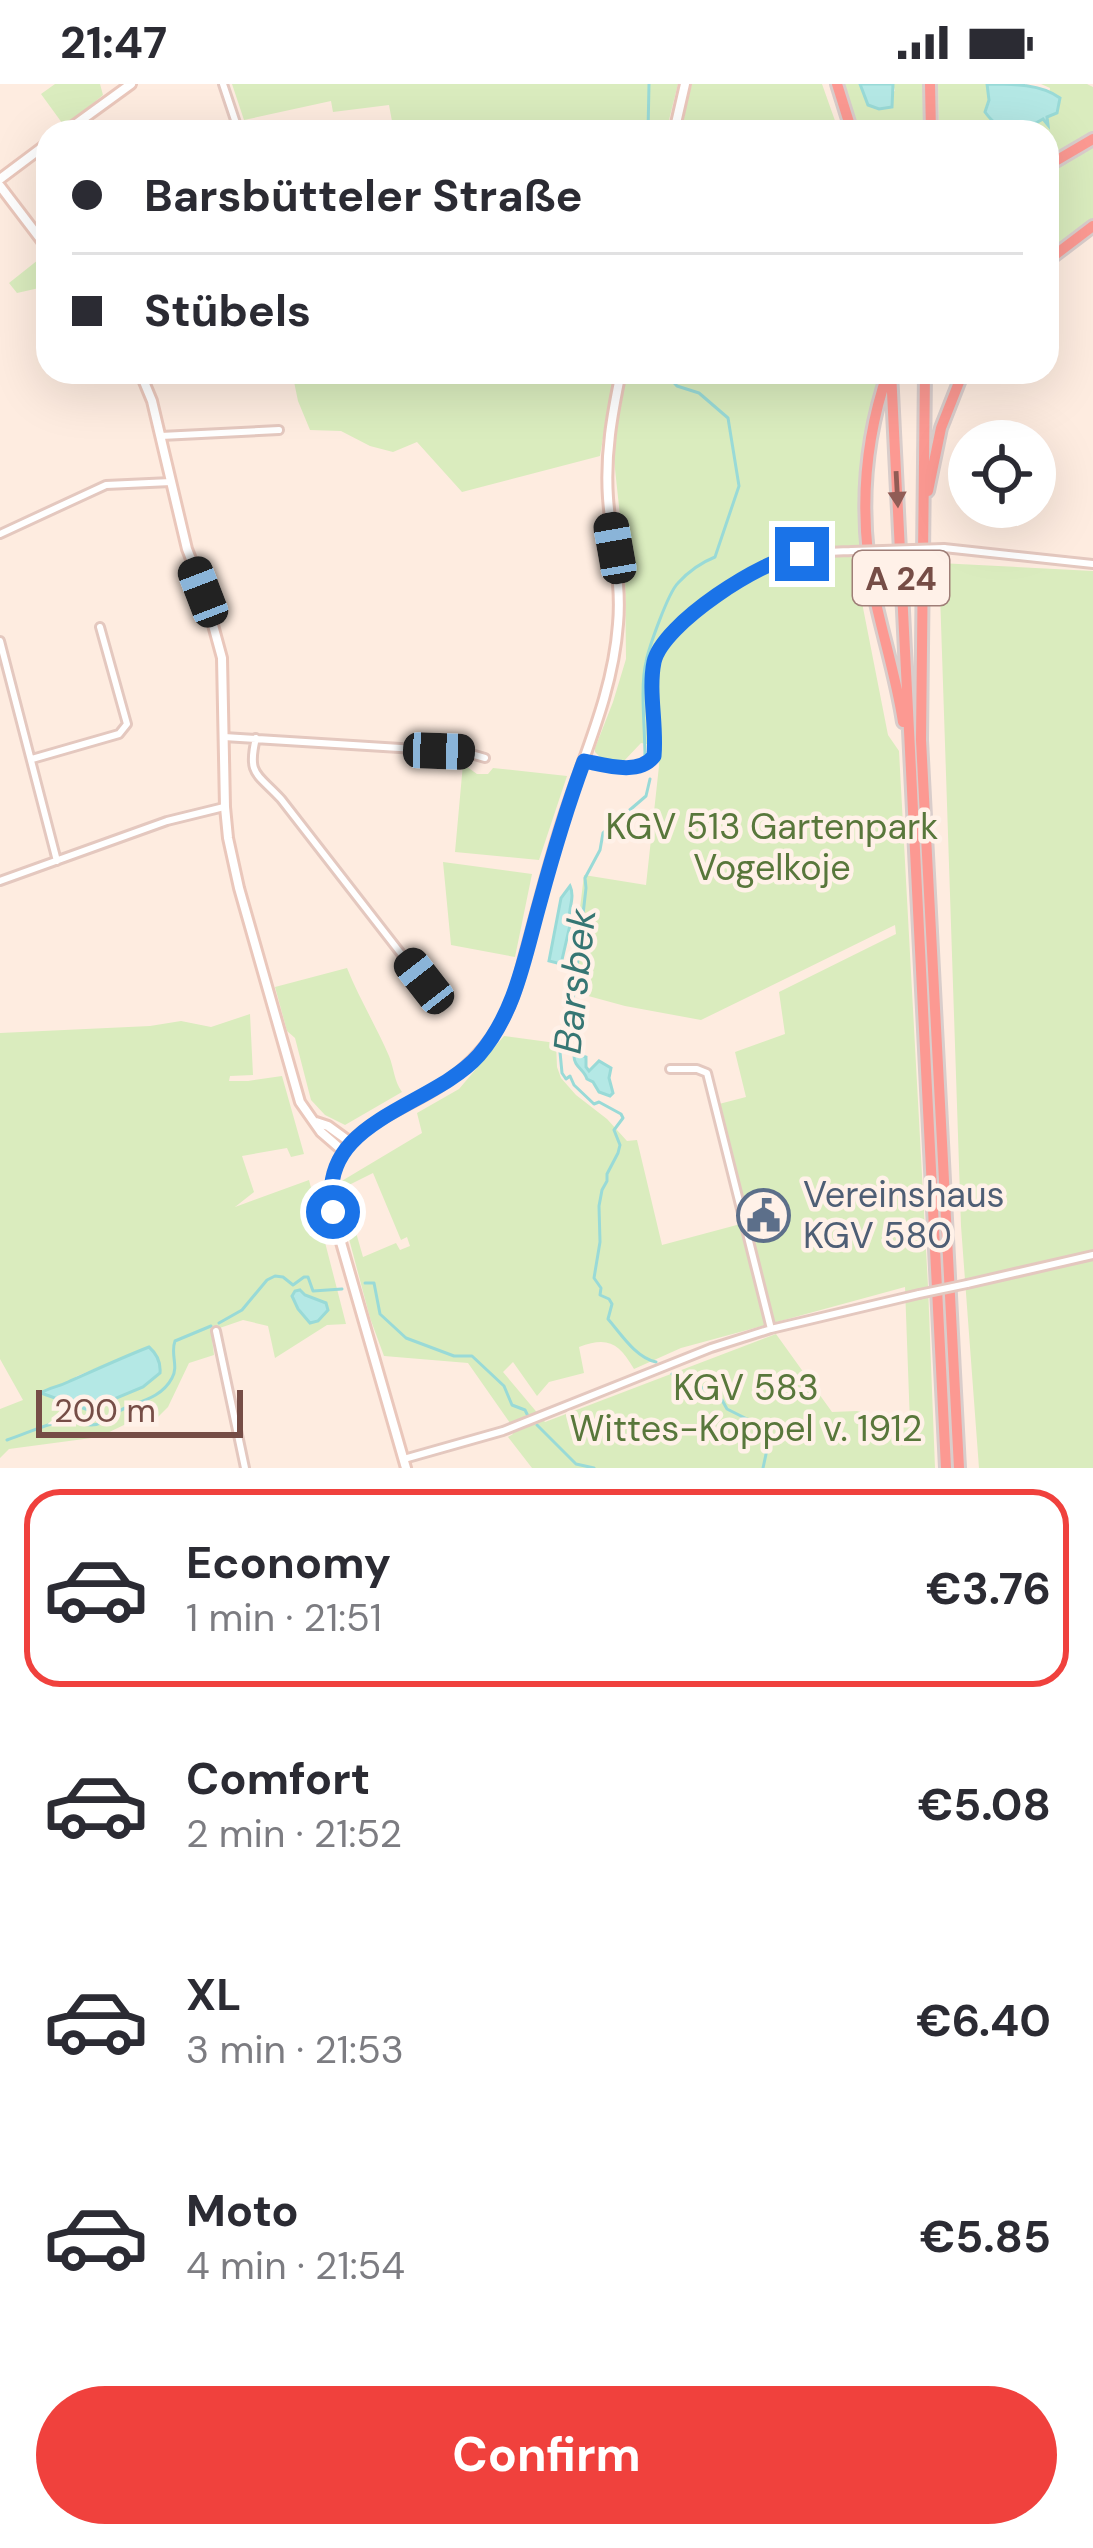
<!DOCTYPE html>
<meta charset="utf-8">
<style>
body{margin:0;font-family:"DM Sans",sans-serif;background:#f7f7f7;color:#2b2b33;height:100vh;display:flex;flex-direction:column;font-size:45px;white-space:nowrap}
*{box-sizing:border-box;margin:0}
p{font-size:39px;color:#7c7c81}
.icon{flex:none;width:66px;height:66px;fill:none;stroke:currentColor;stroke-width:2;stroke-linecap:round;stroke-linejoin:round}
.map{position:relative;height:1384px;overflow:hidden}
.panel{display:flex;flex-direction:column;background:#fff;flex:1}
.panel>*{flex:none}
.guide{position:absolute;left:36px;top:36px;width:1023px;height:264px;border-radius:36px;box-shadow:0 12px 48px #0002;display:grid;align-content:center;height:264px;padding:0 36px;background:#fff}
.controls{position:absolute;left:948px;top:336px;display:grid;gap:24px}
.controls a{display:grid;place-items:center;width:108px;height:108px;border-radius:50%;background:#fff;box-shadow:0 12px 48px #0002;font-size:60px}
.scale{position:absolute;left:36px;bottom:30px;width:207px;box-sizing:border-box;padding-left:12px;border:6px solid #764d46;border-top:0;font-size:33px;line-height:42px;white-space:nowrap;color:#764d46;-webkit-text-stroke:9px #fff1e8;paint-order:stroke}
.end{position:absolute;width:54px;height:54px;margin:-27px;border:15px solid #1a73e8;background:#fff;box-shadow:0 0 0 6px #fff}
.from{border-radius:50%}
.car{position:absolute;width:36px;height:72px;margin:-36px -18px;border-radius:15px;box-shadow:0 0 9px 3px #0007;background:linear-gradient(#222 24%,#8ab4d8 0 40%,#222 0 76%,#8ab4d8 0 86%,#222 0)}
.guide b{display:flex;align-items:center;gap:42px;height:114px;font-size:45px}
.guide b+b{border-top:3px solid #e1e1e2}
.guide i{width:30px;height:30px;background:#2b2b33}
ul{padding:21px 0 0;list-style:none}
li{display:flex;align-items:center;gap:36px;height:198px;margin:0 24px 18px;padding:0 12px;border:6px solid transparent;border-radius:36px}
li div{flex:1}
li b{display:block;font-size:45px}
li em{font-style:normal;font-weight:700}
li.current{border-color:#f0413d}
li>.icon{width:108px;height:108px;stroke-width:1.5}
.cta{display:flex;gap:24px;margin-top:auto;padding:24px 36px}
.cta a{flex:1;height:138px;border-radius:72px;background:#f0413d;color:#fff;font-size:48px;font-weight:700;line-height:138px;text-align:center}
.status{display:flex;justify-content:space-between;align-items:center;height:84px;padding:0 60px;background:#fff;direction:ltr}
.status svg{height:33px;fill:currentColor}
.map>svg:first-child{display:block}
.green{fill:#daecbe;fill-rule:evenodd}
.water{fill:#b4e8e5;stroke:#99dad7;stroke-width:3}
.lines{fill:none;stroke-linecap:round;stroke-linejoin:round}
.stream{stroke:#99dad7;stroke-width:3}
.street-casing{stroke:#e4c8bf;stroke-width:12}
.secondary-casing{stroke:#eac7bb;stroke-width:14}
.highway-casing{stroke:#d9cdcb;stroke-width:16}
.street{stroke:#fff;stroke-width:6}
.secondary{stroke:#fff;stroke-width:8}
.highway{stroke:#fc9992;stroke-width:10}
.street-bridge-casing{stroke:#e4c8bf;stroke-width:12;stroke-linecap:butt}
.street-bridge{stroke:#fff;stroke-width:6}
.oneway{fill:#915c55}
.route{stroke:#1a73e8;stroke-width:15}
.labels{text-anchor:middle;stroke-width:9;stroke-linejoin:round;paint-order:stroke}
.shield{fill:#fff1e8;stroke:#9f7e77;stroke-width:3}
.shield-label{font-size:33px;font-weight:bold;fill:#764d46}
.park-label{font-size:36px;fill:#58773b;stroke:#fff1e8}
.service-label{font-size:36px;fill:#4e5e75;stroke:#fff1e8;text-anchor:start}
.water-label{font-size:39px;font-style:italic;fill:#367673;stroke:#fff1e8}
</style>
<div class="status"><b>21:47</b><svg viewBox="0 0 49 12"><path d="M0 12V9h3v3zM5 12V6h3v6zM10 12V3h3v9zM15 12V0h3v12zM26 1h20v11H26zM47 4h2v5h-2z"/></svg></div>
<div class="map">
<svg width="1093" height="1384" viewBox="0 0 1093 1384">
<rect width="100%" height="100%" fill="#feece0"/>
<path class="green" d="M55,0h45l3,11 -38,32 -24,-33z
M232,0h446l-12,48h-272l-5,-27 -56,7 -2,-11 -87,19z
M692,0h130l17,48h-161z
M842,0h18l8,20 27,-13 -2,-7h31l2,48h-68z
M938,0h49l2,16 39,29 16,-11 5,5 -2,-6 3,-29 -9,-4h46l6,3v45l-46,26v-26h-108z
M1093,61v75l-46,32v-80z
M43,172l5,7v23l-31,7 -8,-10z
M292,288h322l-14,84 -138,36 -45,-50 -24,10 -23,-6 -29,-15 -31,-1 -12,-29z
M627,288h253c-18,65 -22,108 -18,175l-8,1 1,19 33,168 11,16 29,535 7,182h-403l-24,-31 5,-3 -3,-11 -42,-60 -84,-7 -14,-38 -31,-117 1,-19 82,-49 -5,-20 42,-24 45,-53 52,7 1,24 4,11 15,17 31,24 20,22 10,-1 25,105 86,-23 -29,-118 27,-7 -11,-45 50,-18 -6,-42 117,-58 -1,-9 -194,95 -76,-14 -55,-15 14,-116 62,10 13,-119 -1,-20 -17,-3 -18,19 -22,-4 -6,-6v-4l18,-46 13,-43 -1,-96 -12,-113zM373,1089l28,67 6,-3 3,9 -10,4 -4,-7 -33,14 -16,-56v-15zM905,1203l5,137 -53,-13 -25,1 -56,-78 -231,88 -42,-50 10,-10 24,34 12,-14 35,-9 -5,-26c29,-11 40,-4 55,22l47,-21z
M939,479l154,8v897h-114l-18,-242z
M463,680l14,10h11l5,-6 74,8 -28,84 -84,-8z
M443,778l89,12 -17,83 -64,-12z
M347,884c12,30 29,58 42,88 5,12 5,25 13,36l-57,33 -20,-10 -14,-15 -16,-62 -8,-7 -12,-44z
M250,930l3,61 -23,1 -1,5h19l34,-5 22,78 -13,3 -4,-9 -45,8 12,36 -19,15 74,-27 37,144 -19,1 -52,33 -7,-32 -25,-6 -32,11 3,24 -25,8 -21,44 -16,16 -26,1 -27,13 -90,12 -9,9v-49l23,-9 -23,-41v-326l150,-7 31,-5 30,6zM149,1263l-6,40c-40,14 -50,34 -92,9l26,-20z"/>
<path class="water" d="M860,0h33l-1,23 -13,2 -11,-4z
M987,0c27,0 54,0 73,14l-3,15 -10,4 1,8 -5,-6c-23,14 -41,17 -58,-7l4,-12z
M570,802c6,13 -4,26 0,39l-9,39 -12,-3 12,-63z
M577,970l9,3v10l3,4 10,-10 12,7 -2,10 4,15 -3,3 -11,-4 -6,-10 -6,-3c-3,-10 -13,-12 -13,-23z
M300,1206l5,5 21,8 2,7 -10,11 -8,2 -12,-14 -6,-13 3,-5z
M149,1263c8,7 12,15 11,26l-17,14 -55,23 -47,-17c9,-6 17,-6 27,-11 27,-12 53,-24 81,-35z"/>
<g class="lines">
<path class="stream" d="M648,48l1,-48
M645,672c0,-26 -5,-70 1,-94 3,-15 22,-69 32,-79 11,-12 22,-20 37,-26l24,-71 -11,-68 -29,-25 -22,-7 -13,-14
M650,695l-4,17 -43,37 -3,17 -15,28 1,10 -12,106 -14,58 2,21 4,6 4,-3 4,9 20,19 5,-2 22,12 2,4 -9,12 6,15 -2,8 -11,21v7l-5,9 -3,16 1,36 -6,36 7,10 -1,7 9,4 3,5 -4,15c13,15 28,39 48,43
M365,1199h9l6,31 26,24 48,18h18l32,30 8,19 13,5 3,6
M219,1239l23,-13 25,-30 8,-4 8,1 10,8 11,-8h4l5,14 29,-2
M672,1290c8,6 14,5 22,9 10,5 17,12 28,17l5,9 34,17 4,15 3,4 -5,23
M537,1341l39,39 18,4
M7,1356c18,-6 37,-15 55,-19 11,-2 19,4 29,4 14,0 22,-12 34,-17 17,-7 37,-11 47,-30 7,-12 -2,-24 3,-37l36,-15"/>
<defs>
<path id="street" d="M223,0l16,48
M161,352l118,-6
M0,450l106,-49 65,-3
M944,464l149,16
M0,557l57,220
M224,653l240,15 21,6
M256,654c-9,37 1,35 25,61l156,201
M32,675l87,-25 8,-10 -27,-97
M584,677c14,3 53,11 64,2 7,-5 6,-12 7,-20 -1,-24 -7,-61 -1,-85 8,-28 95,-89 124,-98 23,-8 50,-8 74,-9
M0,797l167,-60 57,-14
M670,985h27l10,4 64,256
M967,1200l126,-29
M216,1247l29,137
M404,1375l99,-28 208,-83 60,-19 148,-35"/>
<path id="secondary" d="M65,48l66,-48
M674,48l11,-48
M0,95l48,-36
M0,102l48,63
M140,288l12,29 35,148 17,43 18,66 3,149 3,31 11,50 61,214 21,30 22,19
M316,1038l12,4 22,16
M406,1384l-70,-243c-21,-88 40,-100 101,-137 34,-21 61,-52 75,-89 7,-16 10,-35 15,-52 12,-44 23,-88 37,-131 21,-64 49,-124 54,-192 4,-43 -7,-84 -10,-126 -3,-44 4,-83 13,-126"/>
<path id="highway" d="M837,0l15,48
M930,0l1,48
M1047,82l46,-27
M1047,177l46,-35
M888,288c-26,75 -29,153 -12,231 9,40 21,79 27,119
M891,288l55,1096
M925,288l-4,368 38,728
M928,407l13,-63 22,-56"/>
</defs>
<use href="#street" class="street-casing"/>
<use href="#secondary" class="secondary-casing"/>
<use href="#highway" class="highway-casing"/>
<use href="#street" class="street"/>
<use href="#secondary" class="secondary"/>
<use href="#highway" class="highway"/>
<defs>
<path id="street-bridge" d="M852,467l92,-3
M919,1210l48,-10"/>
</defs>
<use href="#street-bridge" class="street-bridge-casing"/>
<use href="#street-bridge" class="street-bridge"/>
</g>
<defs><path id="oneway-solid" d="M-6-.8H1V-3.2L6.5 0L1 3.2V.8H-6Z" transform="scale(3)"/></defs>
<use class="oneway" href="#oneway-solid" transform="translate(897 405) rotate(87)"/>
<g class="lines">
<path class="route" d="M333,1128c-18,-93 98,-103 146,-157 37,-43 46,-100 61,-153 13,-48 27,-95 44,-141 21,4 55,15 70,-5 3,-31 -6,-64 0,-94 8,-38 110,-104 148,-108"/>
</g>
<defs>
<symbol id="civic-ring" viewBox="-11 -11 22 22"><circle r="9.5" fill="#fff1e8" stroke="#5c6f8a" stroke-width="1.5"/><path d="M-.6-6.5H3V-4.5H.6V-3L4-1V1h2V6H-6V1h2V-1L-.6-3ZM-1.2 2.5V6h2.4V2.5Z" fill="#5c6f8a"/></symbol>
</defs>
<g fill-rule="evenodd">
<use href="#civic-ring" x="734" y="1102" width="59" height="59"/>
</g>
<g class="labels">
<rect class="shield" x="853" y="467" width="96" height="54" rx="9"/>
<g class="shield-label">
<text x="901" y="506">A 24</text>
</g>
<g class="park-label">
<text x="772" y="755">KGV 513 Gartenpark<tspan x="772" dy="41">Vogelkoje</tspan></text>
<text x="746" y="1316">KGV 583<tspan x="746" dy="41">Wittes-Koppel v. 1912</tspan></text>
</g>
<g class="service-label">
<text x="803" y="1123">Vereinshaus<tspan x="803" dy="41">KGV 580</tspan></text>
</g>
<g class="water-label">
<text transform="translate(574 897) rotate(-84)" y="14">Barsbek</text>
</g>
</g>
</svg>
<div class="controls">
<a><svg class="icon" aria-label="locate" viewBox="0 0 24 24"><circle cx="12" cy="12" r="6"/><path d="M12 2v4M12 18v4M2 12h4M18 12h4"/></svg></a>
</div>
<div class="scale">200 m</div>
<i class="end from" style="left:333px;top:1128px"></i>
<i class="end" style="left:802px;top:470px"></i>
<i class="car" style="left:615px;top:464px;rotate:350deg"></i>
<i class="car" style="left:203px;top:508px;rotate:339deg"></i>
<i class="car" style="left:439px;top:667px;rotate:92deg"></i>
<i class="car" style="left:424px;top:897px;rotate:322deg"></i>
<div class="guide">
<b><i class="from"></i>Barsbütteler Straße</b>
<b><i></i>Stübels</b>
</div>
</div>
<section class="panel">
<ul>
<li class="current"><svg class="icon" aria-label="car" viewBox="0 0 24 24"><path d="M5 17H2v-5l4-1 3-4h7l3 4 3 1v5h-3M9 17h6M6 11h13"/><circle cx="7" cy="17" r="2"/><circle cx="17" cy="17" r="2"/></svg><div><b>Economy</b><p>1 min · 21:51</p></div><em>€3.76</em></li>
<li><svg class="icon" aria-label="car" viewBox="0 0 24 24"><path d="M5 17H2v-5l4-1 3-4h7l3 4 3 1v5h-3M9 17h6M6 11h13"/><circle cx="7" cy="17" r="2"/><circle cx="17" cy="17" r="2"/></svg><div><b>Comfort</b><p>2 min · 21:52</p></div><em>€5.08</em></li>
<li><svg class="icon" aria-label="car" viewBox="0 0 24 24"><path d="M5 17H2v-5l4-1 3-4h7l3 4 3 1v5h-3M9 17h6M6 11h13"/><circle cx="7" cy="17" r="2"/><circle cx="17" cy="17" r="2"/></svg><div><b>XL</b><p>3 min · 21:53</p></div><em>€6.40</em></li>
<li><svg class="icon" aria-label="car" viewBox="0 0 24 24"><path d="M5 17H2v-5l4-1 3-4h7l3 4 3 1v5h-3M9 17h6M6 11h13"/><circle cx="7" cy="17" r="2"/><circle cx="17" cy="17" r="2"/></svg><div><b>Moto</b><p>4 min · 21:54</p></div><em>€5.85</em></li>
</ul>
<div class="cta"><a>Confirm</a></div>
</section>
